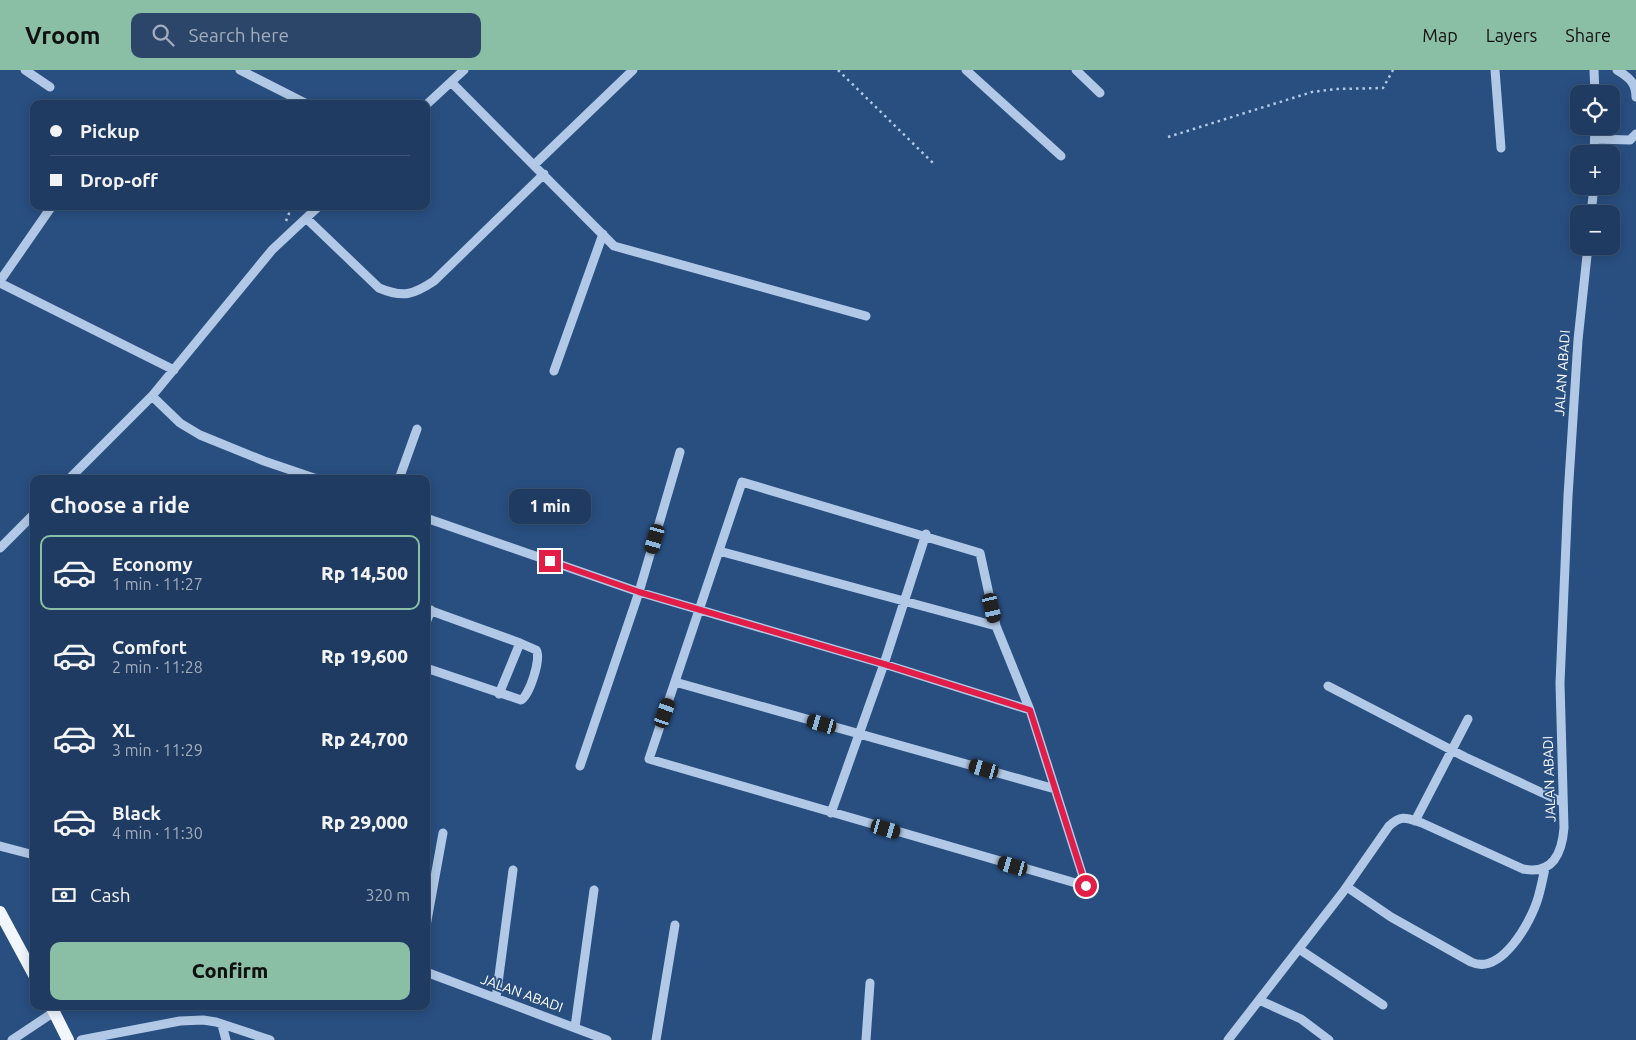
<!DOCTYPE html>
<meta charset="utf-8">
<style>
body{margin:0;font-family:Ubuntu,sans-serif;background:#2c466a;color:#f1f3f6;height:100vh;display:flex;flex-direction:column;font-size:19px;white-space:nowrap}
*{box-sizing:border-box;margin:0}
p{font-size:16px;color:#a1adbd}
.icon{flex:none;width:28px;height:28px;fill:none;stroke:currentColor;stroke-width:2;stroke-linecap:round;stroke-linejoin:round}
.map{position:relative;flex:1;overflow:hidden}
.details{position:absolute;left:30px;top:405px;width:400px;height:535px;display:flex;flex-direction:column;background:#1f3b61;border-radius:10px;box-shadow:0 2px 12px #0003,0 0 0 1px #3c5576}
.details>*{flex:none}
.hud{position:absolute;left:30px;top:30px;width:400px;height:110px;border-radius:10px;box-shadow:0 2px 12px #0003,0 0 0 1px #3c5576;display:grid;align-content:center;height:110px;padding:0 20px;background:#1f3b61}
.controls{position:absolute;left:1570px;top:15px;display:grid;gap:10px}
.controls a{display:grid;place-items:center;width:50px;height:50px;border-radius:10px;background:#1f3b61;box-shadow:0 2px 12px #0003,0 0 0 1px #3c5576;font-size:25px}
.end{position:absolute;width:22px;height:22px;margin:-11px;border:6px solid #e11d48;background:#fff;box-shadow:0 0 0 2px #fff}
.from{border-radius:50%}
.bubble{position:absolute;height:35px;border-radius:10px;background:#1f3b61;box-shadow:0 2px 12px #0003,0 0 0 1px #3c5576;font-size:16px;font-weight:800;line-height:35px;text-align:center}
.car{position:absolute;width:15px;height:30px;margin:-15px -8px;border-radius:6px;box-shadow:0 0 4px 1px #0007;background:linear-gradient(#222 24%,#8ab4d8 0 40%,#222 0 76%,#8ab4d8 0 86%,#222 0)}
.hud b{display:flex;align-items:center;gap:18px;height:48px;font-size:19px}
.hud b+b{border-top:1px solid #3c5576}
.hud i{width:12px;height:12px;background:#f1f3f6}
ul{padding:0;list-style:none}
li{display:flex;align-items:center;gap:15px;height:75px;margin:0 10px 8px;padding:0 10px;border:2px solid transparent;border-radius:10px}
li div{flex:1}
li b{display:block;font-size:19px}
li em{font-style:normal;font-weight:800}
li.active{border-color:#8abfa5}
li>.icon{width:45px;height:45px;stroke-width:1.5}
h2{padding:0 20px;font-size:22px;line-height:60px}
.pay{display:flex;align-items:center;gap:12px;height:55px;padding:0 20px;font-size:19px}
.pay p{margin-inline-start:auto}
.action{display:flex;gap:10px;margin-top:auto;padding:10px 20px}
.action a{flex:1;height:58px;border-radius:10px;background:#8abfa5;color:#111;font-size:20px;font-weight:800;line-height:58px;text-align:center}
header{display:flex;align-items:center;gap:30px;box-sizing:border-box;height:70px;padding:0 25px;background:#8abfa5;color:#111}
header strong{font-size:24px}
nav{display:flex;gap:28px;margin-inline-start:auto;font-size:18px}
.search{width:350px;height:45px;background:#2c466a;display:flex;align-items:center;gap:12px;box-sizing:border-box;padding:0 18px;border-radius:10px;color:#a1adbd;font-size:19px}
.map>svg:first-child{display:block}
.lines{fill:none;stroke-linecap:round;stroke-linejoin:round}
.path{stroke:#b1c9e6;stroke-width:2.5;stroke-dasharray:2.5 4;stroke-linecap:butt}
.minor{stroke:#b1c9e6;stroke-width:9}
.major{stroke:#f2f6fd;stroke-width:12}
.route{stroke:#e11d48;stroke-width:6}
.labels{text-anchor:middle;stroke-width:4;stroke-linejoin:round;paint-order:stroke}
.street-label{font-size:14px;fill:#fff;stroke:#294f81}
</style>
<header>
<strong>Vroom</strong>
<div class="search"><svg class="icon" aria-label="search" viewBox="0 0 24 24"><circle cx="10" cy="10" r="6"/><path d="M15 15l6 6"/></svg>Search here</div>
<nav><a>Map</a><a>Layers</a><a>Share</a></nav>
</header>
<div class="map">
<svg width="1636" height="970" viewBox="0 0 1636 970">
<rect width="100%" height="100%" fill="#294f81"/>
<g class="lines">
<path class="path" d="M838,0l96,94
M1168,67l144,-45 25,-3 46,-1 10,-18
M286,151l6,-15"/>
<path class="minor" d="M25,0l25,17
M240,0l67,34
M966,0l95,86
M1076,0l24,23
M1495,0l6,78
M1594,0l1,24
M1617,0c12,7 19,13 19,27
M451,12l163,164 252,70
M426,35l38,-35
M1595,69l35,1 6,-6
M1594,84l1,-28
M534,95l99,-95
M1591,144l3,-28
M306,148l73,70c24,10 34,7 55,-7l110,-107
M0,211l52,-75
M0,213l174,87
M554,301l49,-137
M152,326l28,27 20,12 64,26 53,18
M69,409l83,-83 120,-146 47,-44
M399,409l18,-50
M742,412l238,71 16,73 34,84 56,176 -437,-127z
M426,448l213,74 245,72 146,46
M0,478l34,-34
M719,481l277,75
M426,539l94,34 -21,51
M426,553l5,-13
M426,598l95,32c8,-4 21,-42 15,-50l-16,-7
M675,612l380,107
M1328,616l137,71 97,45
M580,696l59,-174 41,-140
M831,743l53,-149 42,-130
M1415,751l53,-102
M0,776l34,9
M1347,817l44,30 80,45c30,14 60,-40 67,-64 3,-10 5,-20 7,-30
M426,856l17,-93
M1299,879l84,56
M426,902l181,68
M496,928l17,-128
M1259,930l42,19 28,21
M222,955l4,15
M575,957l19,-137
M12,970l42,-28
M81,970l99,-19 23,-1 13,2 54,18
M656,970l19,-115
M866,970l4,-57
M1228,970l115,-148 46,-66c13,-12 18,-8 33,-3l101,46c30,6 39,-16 41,-41l-4,-145 8,-187 10,-156 10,-94"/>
<path class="major" d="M0,842l34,63
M51,936l17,34"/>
</g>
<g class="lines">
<path class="route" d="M550,491l89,31 245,72 146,46 56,176"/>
</g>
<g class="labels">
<g class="street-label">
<text transform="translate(1562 303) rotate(-86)" y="5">JALAN ABADI</text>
<text transform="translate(1549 709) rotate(-92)" y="5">JALAN ABADI</text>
<text transform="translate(522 923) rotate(20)" y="5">JALAN ABADI</text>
</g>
</g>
</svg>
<div class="controls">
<a><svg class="icon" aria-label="locate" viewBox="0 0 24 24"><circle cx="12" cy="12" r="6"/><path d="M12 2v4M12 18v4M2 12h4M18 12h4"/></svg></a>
<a>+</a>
<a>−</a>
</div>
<i class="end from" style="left:1086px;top:816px"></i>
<i class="end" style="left:550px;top:491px"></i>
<div class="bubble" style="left:509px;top:419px;width:82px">1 min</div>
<i class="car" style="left:655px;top:469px;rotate:196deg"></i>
<i class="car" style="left:992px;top:538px;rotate:167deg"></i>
<i class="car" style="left:665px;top:643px;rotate:19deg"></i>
<i class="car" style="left:822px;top:654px;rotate:286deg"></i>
<i class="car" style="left:984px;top:699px;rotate:286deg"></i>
<i class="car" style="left:886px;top:759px;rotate:106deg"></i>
<i class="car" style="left:1013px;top:796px;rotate:286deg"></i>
<div class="hud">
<b><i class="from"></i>Pickup</b>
<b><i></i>Drop-off</b>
</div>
<section class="details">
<h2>Choose a ride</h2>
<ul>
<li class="active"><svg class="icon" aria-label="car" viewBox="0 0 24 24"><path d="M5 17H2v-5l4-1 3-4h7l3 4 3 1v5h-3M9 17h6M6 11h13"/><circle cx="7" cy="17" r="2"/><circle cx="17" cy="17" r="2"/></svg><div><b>Economy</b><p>1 min · 11:27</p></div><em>Rp 14,500</em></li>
<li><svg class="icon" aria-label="car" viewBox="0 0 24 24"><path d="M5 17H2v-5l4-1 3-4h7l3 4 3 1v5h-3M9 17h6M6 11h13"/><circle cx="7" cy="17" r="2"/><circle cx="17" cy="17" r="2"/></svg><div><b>Comfort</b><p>2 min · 11:28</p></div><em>Rp 19,600</em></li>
<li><svg class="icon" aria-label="car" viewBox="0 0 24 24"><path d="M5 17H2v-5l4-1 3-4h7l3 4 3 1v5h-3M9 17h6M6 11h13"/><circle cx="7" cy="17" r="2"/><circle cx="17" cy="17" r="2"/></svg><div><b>XL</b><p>3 min · 11:29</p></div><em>Rp 24,700</em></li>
<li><svg class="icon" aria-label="car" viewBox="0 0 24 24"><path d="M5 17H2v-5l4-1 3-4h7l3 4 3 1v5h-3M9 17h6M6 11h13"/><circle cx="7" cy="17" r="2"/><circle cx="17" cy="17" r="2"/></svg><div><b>Black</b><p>4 min · 11:30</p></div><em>Rp 29,000</em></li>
</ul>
<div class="pay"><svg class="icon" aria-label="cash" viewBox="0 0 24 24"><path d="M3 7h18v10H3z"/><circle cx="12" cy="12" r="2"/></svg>Cash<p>320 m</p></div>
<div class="action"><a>Confirm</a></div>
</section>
</div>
